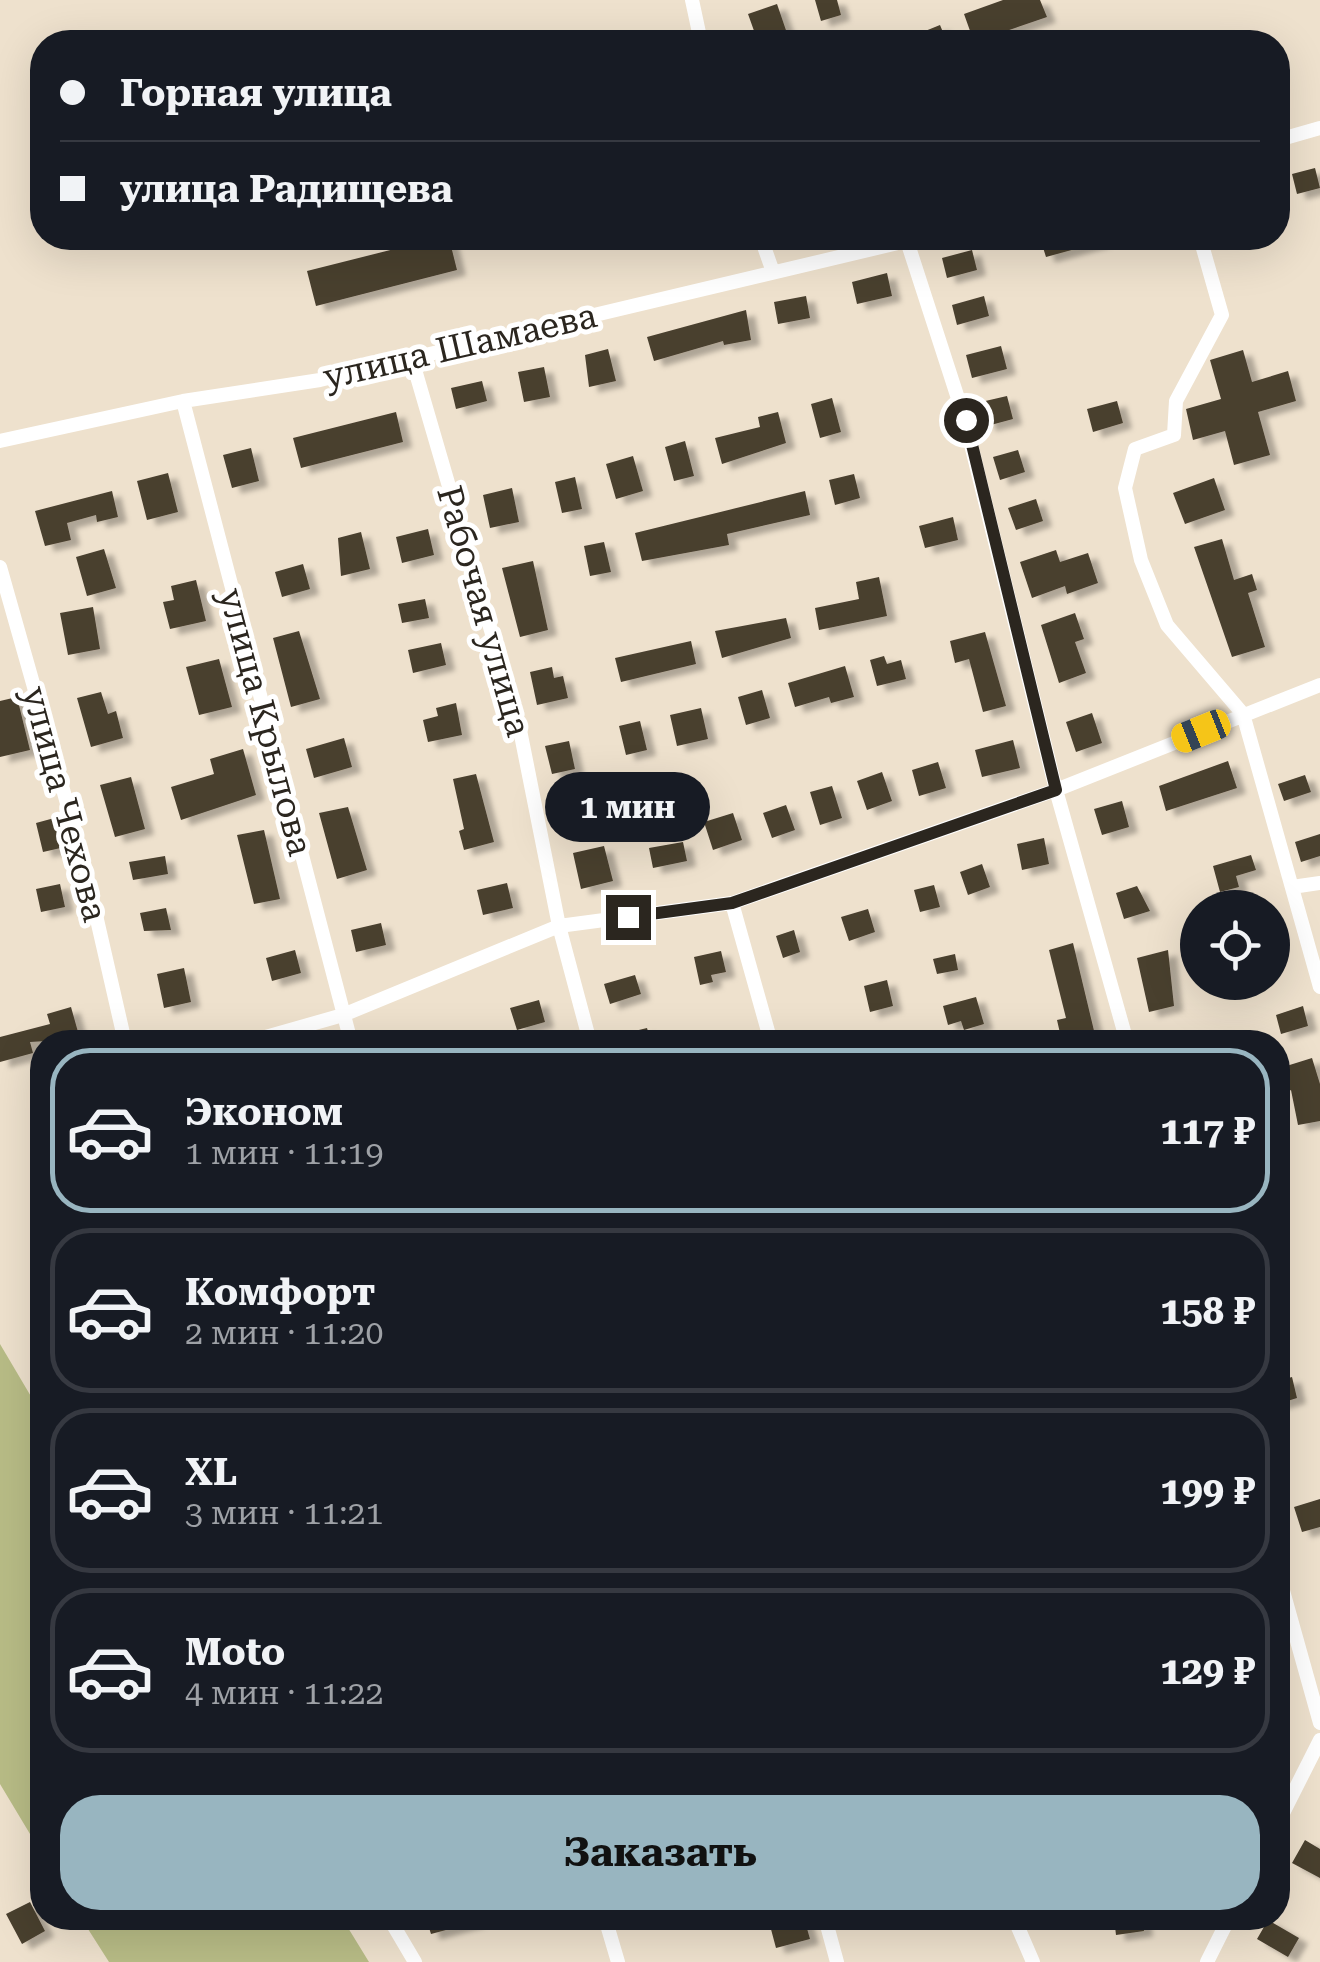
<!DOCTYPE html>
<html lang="ru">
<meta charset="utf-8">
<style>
body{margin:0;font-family:"Roboto Serif",serif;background:#242831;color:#f1f3f6;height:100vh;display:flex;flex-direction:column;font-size:38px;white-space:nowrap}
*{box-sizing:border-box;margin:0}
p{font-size:32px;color:#9ea1a6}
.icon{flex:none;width:55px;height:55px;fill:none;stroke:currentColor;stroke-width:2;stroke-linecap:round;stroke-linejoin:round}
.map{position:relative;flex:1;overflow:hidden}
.side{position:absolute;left:30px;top:1030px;width:1260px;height:900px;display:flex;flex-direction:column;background:#171b24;border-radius:40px;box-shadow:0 10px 40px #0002}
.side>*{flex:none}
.guide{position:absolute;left:30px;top:30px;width:1260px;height:220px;border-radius:40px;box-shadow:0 10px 40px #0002;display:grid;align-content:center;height:220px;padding:0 30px;background:#171b24}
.tools{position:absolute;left:1180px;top:890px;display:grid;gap:20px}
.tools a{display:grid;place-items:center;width:110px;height:110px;border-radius:50%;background:#171b24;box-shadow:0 10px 40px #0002;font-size:50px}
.end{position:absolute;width:45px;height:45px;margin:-22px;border:12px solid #2b261f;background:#fff;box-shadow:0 0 0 5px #fff}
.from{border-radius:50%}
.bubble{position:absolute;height:70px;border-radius:35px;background:#171b24;box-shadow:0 10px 40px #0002;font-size:32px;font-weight:700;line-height:70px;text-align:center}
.car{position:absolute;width:30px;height:60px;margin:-30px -15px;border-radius:12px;box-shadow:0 0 8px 2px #0007;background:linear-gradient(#f5c518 24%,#345 0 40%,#f5c518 0 76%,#345 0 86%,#f5c518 0)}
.guide b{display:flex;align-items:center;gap:35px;height:95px;font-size:38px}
.guide b+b{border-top:2px solid #363941}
.guide i{width:25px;height:25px;background:#f1f3f6}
ul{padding:18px 0 0;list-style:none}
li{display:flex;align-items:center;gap:30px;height:165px;margin:0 20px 15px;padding:0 10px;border:5px solid #363941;border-radius:40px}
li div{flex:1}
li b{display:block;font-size:38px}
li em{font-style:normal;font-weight:700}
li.active{border-color:#98b5c0}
li>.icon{width:90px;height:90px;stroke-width:1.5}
.action{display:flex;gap:20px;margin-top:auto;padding:20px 30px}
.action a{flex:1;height:115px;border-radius:40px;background:#98b5c0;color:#111;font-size:40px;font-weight:700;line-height:115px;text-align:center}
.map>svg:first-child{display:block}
.green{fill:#b8bc86}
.building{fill:#493f2f;filter:url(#shadow)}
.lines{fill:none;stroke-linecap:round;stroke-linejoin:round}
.street{stroke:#fff;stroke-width:14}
.route{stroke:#2b261f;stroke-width:12}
.labels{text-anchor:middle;stroke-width:10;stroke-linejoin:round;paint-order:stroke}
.street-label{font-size:35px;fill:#2b261f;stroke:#fff}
</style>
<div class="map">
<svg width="1320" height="1962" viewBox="0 0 1320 1962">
<defs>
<filter id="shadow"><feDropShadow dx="9" dy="5.5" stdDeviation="2.5" flood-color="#0004"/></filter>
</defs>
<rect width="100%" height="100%" fill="#eee1cd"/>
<path class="green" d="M0,1344l42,71v439l-42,-70z
M81,1918h261l27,44h-260z"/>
<path class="building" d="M815,0h22l4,15 -20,6z
M1003,0h37l7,17 -73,25 -10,-28z
M777,4l12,35 -31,3 -10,-28z
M940,25l7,17h-49z
M1315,168l5,20 -23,6 -5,-20z
M438,238h11l8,32 -141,36 -9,-35z
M1040,238h60l1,4 -55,15z
M972,250l5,20 -30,8 -5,-20z
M887,273l5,23 -35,8 -5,-22z
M806,296l4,22 -32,6 -4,-22z
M984,296l5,20 -32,9 -5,-20z
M746,310l5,30 -27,5 -1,-4 -69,20 -7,-24z
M1001,346l6,23 -35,9 -6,-23z
M608,349l8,32 -27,6 -4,-32z
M1243,350l9,32 36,-11 8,30 -38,11 12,43 -36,10 -9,-34 -32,9 -7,-31 35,-10 -11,-39z
M544,367l6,30 -26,5 -6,-30z
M482,381l5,20 -31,8 -5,-21z
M1007,396l6,23 -26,7 -6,-24z
M832,398l9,34 -21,6 -9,-34z
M1117,401l6,22 -30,9 -6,-23z
M396,412l7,30 -102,26 -8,-30z
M778,412l8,31 -64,21 -7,-26 45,-11 -2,-10z
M685,441l9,35 -20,5 -9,-34z
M251,448l8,33 -27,7 -9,-33z
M1018,450l7,22 -25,8 -7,-23z
M633,456l10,35 -27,8 -10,-35z
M168,473l10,39 -31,8 -10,-39z
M854,474l6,24 -25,7 -6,-25z
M575,477l7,32 -20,4 -7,-31z
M1214,478l11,32 -40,14 -12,-31z
M512,488l7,34 -29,6 -7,-33z
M112,491l6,26 -21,5 -1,-7 -29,8 4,17 -26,6 -10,-35z
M805,491l5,24 -83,19 2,11 -87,16 -7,-28z
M1036,499l7,22 -27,9 -8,-22z
M953,517l5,23 -33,8 -6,-22z
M428,529l6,26 -32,8 -6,-26z
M361,532l9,37 -29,7 -3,-38z
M1222,539l12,41 18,-6 5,16 -9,3 17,54 -33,10 -38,-110z
M604,542l7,30 -21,4 -6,-30z
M104,549l12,39 -29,8 -11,-39z
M1056,550l4,12 28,-9 10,30 -31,11 -2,-8 -33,12 -12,-36z
M533,561l15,69 -28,7 -18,-69z
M303,564l7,25 -28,8 -7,-25z
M879,577l8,39 -68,14 -4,-22 44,-9 -3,-17z
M196,580l10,41 -36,8 -7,-27 11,-2 -3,-14z
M425,599l4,19 -27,5 -4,-19z
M93,607l7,42 -32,6 -8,-42z
M1075,613l9,26 -9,3 11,31 -27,10 -18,-58z
M786,618l5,20 -69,20 -7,-27z
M299,631l21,68 -29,8 -18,-69z
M985,632l21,74 -23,6 -14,-53 -14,4 -5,-22z
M691,641l5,23 -75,18 -6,-24z
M441,643l5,22 -33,8 -5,-23z
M884,656l3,8 14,-4 5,19 -29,7 -7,-26z
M219,659l13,48 -33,8 -13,-48z
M845,666l9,31 -23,6 -2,-6 -34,10 -7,-24z
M552,667l2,11 9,-2 5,22 -31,7 -7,-33z
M762,690l8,28 -24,7 -8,-28z
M101,692l7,22 8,-3 7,27 -32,9 -14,-49z
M17,697l13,53 -30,7v-56z
M456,703l6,32 -34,7 -5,-22 15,-4 -2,-8z
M701,708l7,31 -31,7 -7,-31z
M1092,713l10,30 -26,9 -10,-30z
M640,721l7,29 -21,5 -7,-29z
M344,738l8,29 -38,11 -8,-29z
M1013,740l7,28 -38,9 -7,-27z
M569,741l6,28 -23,5 -7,-28z
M243,749l13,46 -75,25 -10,-33 43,-13 -4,-15z
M1228,761l9,27 -71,23 -7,-25z
M938,762l8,26 -27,8 -7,-26z
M882,772l10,29 -25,9 -10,-29z
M476,774l18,68 -30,8 -5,-19 5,-2 -11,-50z
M1305,775l6,17 -27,9 -6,-17z
M131,777l14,52 -30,8 -15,-52z
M832,786l10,32 -22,7 -10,-33z
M1122,801l7,26 -27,8 -8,-26z
M786,805l9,25 -23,8 -9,-25z
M348,807l19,63 -30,9 -18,-66z
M733,813l9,27 -29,10 -9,-28z
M58,817l7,30 -22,5 -7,-29z
M264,830l16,69 -26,5 -17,-69z
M1320,834v22l-19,6 -6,-20z
M1044,838l5,26 -27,6 -5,-26z
M683,842l4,19 -34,7 -4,-20z
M604,846l9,35 -32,8 -8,-36z
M1251,855l5,15 -20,6 3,11 -19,5 -7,-26z
M165,856l3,18 -35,6 -4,-18z
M982,864l8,23 -22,8 -8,-23z
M507,883l6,25 -30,7 -6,-25z
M60,884l5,23 -24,5 -5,-23z
M934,885l6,22 -20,5 -6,-22z
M1137,886l13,25 -26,8 -8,-26z
M166,908l5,22 -27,1 -4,-18z
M868,909l7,23 -26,9 -8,-24z
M381,923l5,22 -30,7 -5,-22z
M794,930l6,22 -17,6 -7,-22z
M1073,943l23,96 -34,3 -5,-22 9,-2 -17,-68z
M295,950l6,23 -29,8 -6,-23z
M1168,950l6,56 -25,6 -12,-54z
M721,951l5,21 -15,3 2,7 -13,3 -6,-28z
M955,954l3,16 -21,4 -4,-15z
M184,968l7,34 -27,6 -7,-34z
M635,975l6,19 -31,10 -6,-20z
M887,980l6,26 -23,6 -6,-26z
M976,997l8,27 -20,6 -3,-9 -13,4 -5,-19z
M539,1000l6,22 -28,8 -7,-22z
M1303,1006l5,20 -27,8 -5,-19z
M71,1007l9,32 -50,3 3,11 -33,9v-25l50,-13 -3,-10z
M647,1028l4,14h-40l-1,-5z
M1312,1058l8,26v37l-22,4 -7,-35 -4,2 -7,-24z
M1292,1377l5,21 -19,6v-23z
M1320,1499v28l-18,5 -8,-25z
M1305,1840l15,9v29l-28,-15z
M30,1902l15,29 -23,13 -16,-30z
M426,1918h50v4l-45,12z
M768,1918h36l6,21 -34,9z
M1114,1918h28l2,13 -28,4z
M1268,1920l31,18 -11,19 -31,-18z"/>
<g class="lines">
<path class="street" d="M692,0l9,42
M1278,140l42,-12
M761,238l12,34
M1200,238l22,77 -46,86 -2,34 -39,14 -10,39 16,72 26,65 76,89 77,273
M907,241l58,179 91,370 71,252
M411,356l109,374 39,196 31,116
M183,401l168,641
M0,441l183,-40 137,-21 599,-142
M0,567l85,300 40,175
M1292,887l28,-4
M732,903l39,139
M248,1042l95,-27 216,-89 173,-23 324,-113 264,-105
M1278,1573l42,150
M1278,1823l42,-83
M389,1918l26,44
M605,1918l13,44
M825,1918l12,44
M1014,1918l19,44
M1207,1962l22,-44"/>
</g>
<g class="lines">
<path class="route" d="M628,917l104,-14 324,-113 -90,-370"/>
</g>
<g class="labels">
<g class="street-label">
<text transform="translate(460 346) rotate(-13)" y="12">улица Шамаева</text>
<text transform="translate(484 611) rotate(74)" y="12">Рабочая улица</text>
<text transform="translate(266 722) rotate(75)" y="12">улица Крылова</text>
<text transform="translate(65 804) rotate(75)" y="12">улица Чехова</text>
</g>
</g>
</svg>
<div class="tools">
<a><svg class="icon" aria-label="locate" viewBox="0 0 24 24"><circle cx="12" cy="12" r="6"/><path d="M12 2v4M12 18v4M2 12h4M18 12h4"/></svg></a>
</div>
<i class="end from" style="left:966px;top:420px"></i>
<i class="end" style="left:628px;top:917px"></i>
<div class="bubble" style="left:545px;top:772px;width:165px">1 мин</div>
<i class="car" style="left:1201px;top:731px;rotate:248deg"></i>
<div class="guide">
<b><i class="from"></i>Горная улица</b>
<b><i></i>улица Радищева</b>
</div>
<section class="side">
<ul>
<li class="active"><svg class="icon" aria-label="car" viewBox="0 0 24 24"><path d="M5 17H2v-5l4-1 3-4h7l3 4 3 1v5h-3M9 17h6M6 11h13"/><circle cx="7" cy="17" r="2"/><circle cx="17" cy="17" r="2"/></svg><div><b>Эконом</b><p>1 мин · 11:19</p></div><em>117 ₽</em></li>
<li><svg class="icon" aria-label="car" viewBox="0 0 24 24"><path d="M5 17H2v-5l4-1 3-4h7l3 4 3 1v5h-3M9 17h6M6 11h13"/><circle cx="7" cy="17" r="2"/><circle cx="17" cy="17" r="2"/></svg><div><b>Комфорт</b><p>2 мин · 11:20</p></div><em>158 ₽</em></li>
<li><svg class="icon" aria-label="car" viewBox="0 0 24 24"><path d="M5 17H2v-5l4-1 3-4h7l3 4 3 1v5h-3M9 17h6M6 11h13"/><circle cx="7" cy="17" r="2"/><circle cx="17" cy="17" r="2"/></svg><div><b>XL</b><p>3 мин · 11:21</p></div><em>199 ₽</em></li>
<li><svg class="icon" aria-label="car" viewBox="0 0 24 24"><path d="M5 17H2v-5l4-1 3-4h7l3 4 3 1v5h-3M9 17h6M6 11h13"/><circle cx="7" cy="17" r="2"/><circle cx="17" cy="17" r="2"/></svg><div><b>Moto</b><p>4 мин · 11:22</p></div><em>129 ₽</em></li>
</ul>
<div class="action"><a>Заказать</a></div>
</section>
</div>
